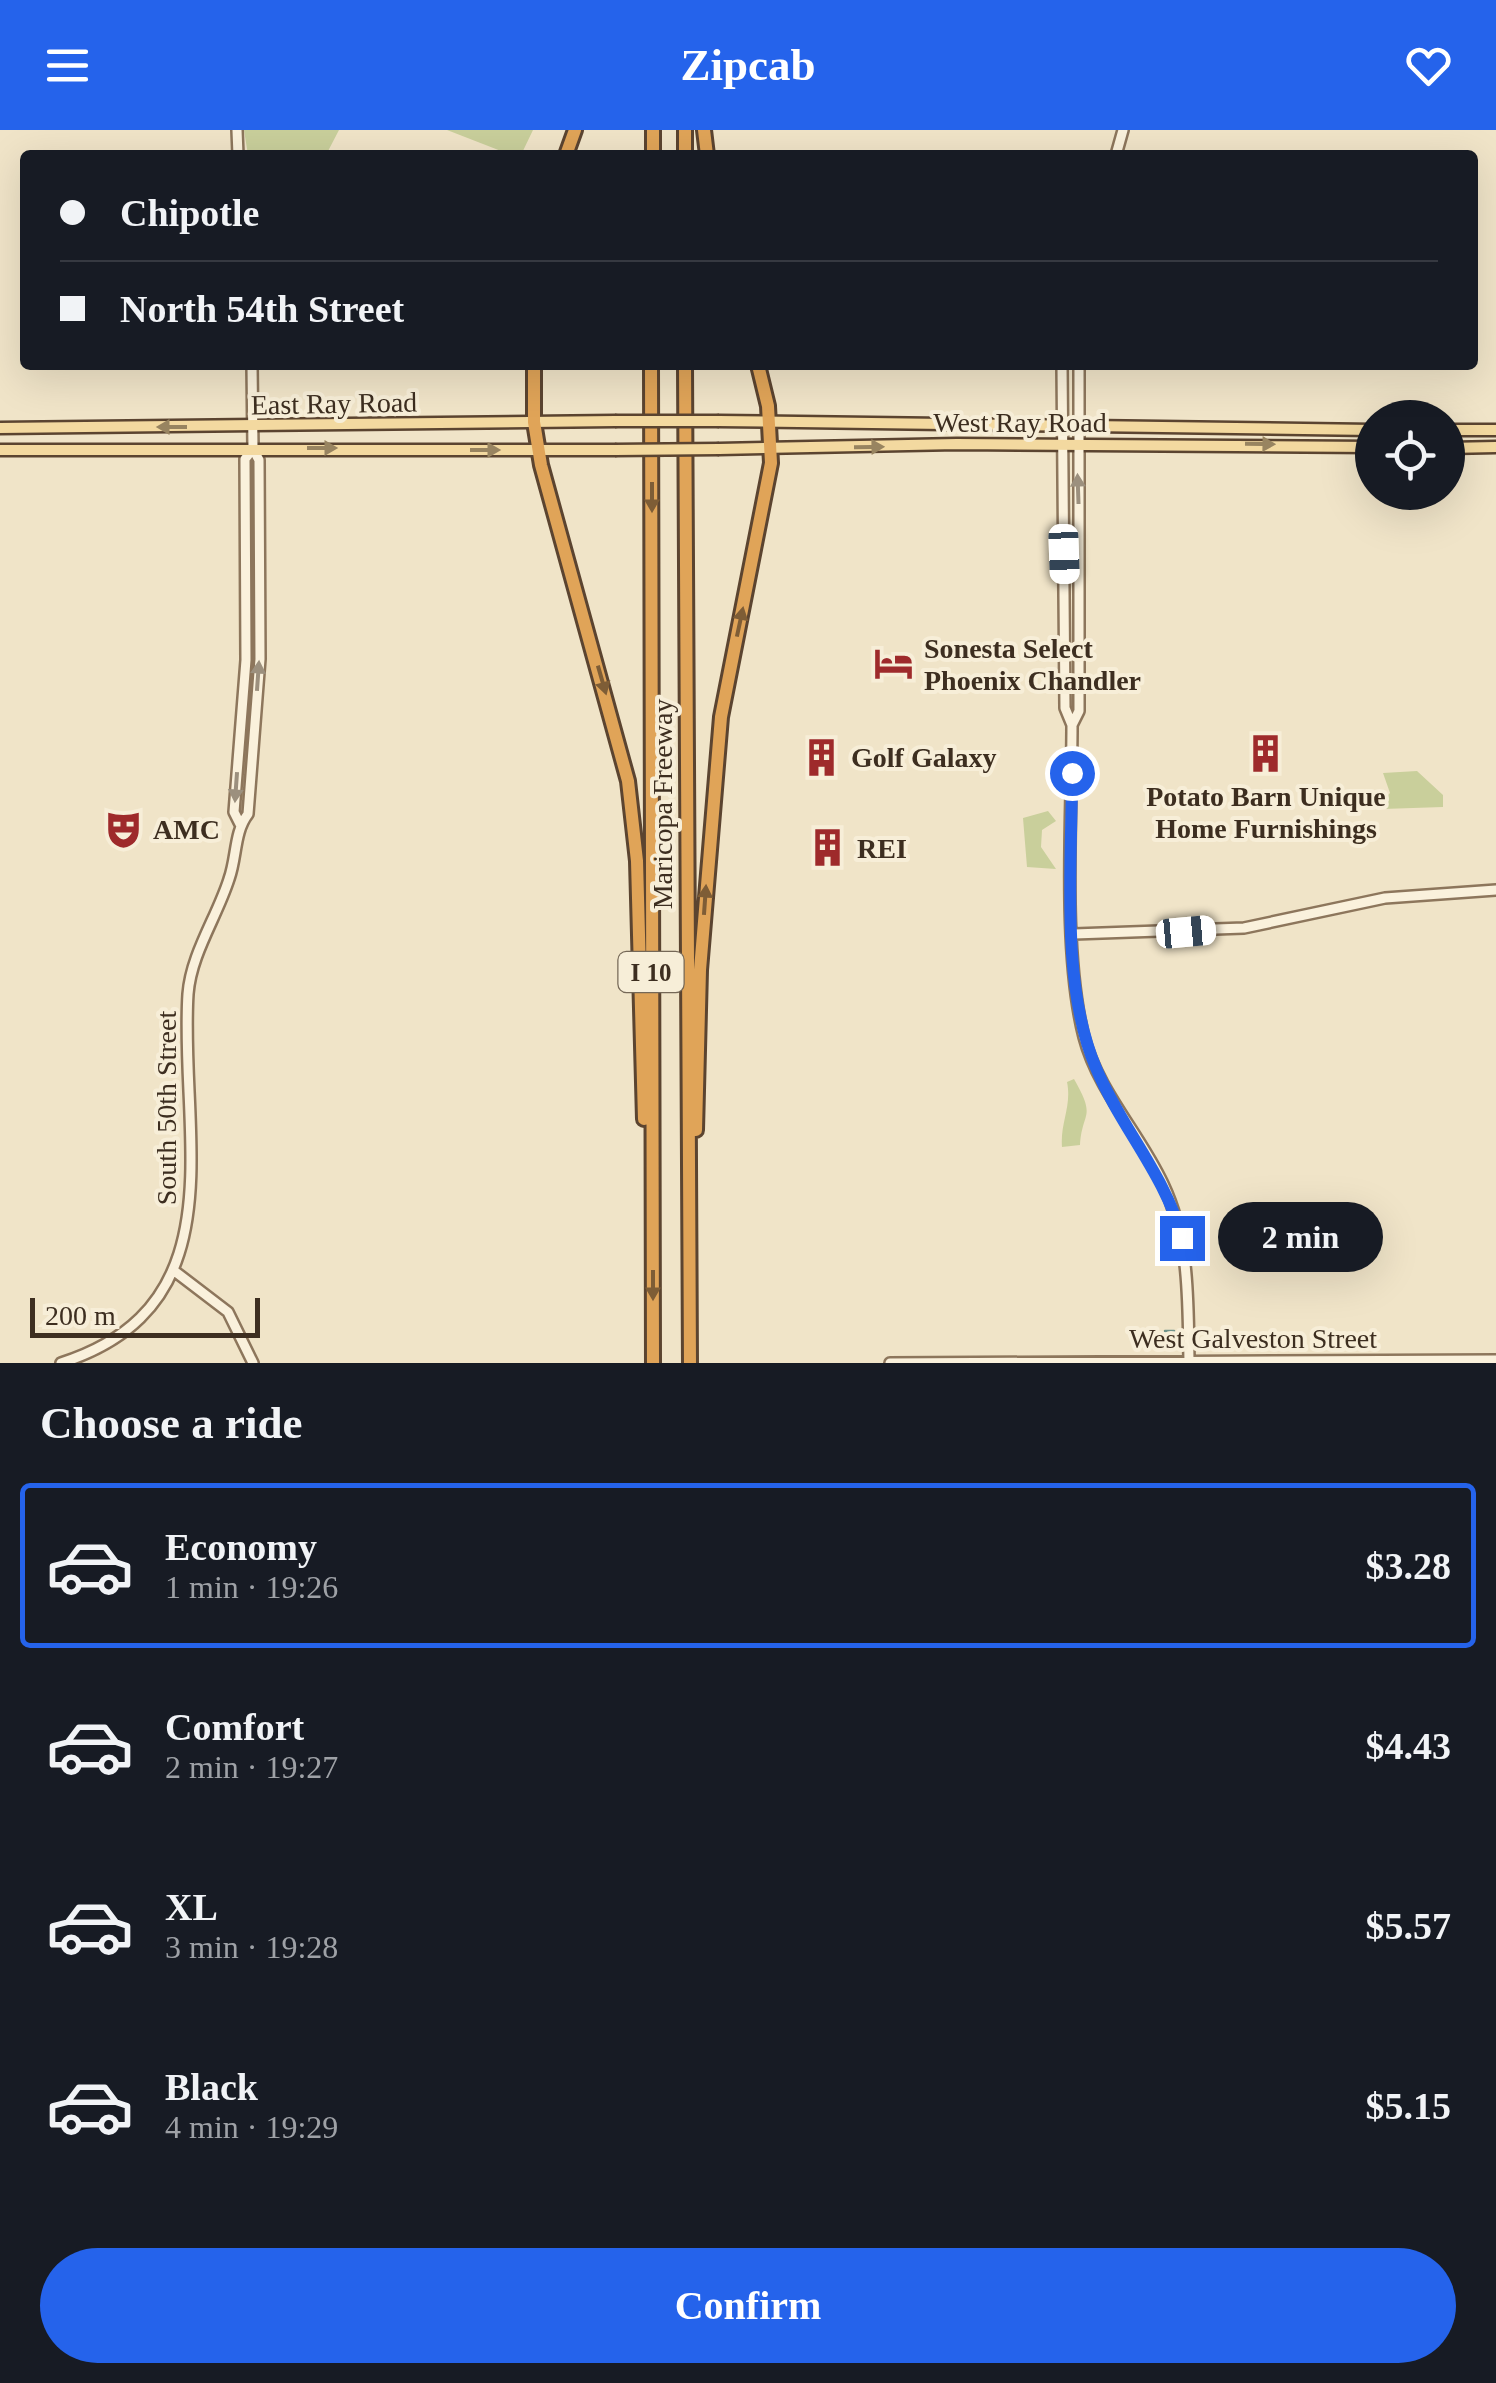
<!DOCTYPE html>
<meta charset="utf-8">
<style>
body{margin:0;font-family:"Times New Roman",serif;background:#20242c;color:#f1f3f6;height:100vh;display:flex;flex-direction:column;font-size:38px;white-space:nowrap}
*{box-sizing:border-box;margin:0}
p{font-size:32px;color:#9ea1a6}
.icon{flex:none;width:55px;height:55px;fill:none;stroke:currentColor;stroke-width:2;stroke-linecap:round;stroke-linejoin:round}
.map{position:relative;height:1233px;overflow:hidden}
.panel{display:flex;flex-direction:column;background:#171b24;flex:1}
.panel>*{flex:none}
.hud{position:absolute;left:20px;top:20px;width:1458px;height:220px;border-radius:10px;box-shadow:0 10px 40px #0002;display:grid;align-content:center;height:220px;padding:0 40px;background:#171b24}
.controls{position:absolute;left:1355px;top:270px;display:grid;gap:20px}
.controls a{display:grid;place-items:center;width:110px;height:110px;border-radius:50%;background:#171b24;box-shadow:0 10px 40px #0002;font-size:50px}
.scale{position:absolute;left:30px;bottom:25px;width:230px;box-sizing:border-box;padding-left:10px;border:5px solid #3d2e20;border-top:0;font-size:28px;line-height:35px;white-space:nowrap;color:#3d2e20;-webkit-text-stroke:8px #f7eed8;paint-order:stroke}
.end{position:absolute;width:45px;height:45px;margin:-22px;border:12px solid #2563eb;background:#fff;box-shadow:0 0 0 5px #fff}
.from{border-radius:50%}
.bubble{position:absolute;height:70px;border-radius:35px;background:#171b24;box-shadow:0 10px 40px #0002;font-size:32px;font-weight:600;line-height:70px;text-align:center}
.car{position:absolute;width:30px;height:60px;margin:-30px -15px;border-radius:12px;box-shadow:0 0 8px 2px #0007;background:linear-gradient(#fff 24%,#345 0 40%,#fff 0 76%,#345 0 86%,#fff 0)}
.hud b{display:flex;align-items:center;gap:35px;height:95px;font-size:38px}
.hud b+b{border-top:2px solid #363941}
.hud i{width:25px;height:25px;background:#f1f3f6}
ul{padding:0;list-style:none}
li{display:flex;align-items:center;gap:30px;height:165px;margin:0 20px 15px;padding:0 20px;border:5px solid transparent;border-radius:10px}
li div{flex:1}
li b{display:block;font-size:38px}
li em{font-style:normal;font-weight:600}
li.selected{border-color:#2563eb}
li>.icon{width:90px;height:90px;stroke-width:1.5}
h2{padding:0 40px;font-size:45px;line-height:120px}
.primary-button{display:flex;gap:20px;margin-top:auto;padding:20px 40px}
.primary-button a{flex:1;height:115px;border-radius:60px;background:#2563eb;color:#fff;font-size:40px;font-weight:600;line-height:115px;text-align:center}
header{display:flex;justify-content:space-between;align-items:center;height:130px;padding:0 40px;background:#2563eb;color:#fff;font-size:45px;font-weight:600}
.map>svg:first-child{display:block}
.green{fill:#c9cf9b}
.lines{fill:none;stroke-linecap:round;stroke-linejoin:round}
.stream{stroke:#6f938a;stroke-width:2.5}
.minor-casing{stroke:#8d765c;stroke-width:14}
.major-casing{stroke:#5b4430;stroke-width:15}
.highway-casing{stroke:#5b4430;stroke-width:18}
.minor{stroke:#faf1dc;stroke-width:9}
.major{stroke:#f3d9a0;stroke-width:10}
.highway{stroke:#e0a458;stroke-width:12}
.major-bridge-casing{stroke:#5b4430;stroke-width:15;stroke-linecap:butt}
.major-bridge{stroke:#f3d9a0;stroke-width:10}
.oneway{fill:#988460}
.oneway2{fill:#9c907e}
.oneway3{fill:#7e5d36}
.route{stroke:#2563eb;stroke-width:12}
.labels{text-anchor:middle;stroke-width:8;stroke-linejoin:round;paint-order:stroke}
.shield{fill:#f7eed8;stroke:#756857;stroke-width:2.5}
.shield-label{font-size:25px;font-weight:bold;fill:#3d2e20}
.street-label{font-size:28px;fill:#3d2e20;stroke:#f7eed8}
.poi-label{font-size:28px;font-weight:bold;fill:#3d2e20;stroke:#f7eed8;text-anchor:start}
</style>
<header><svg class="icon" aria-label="menu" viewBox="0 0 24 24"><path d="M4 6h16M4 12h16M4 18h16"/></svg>Zipcab<svg class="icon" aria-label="heart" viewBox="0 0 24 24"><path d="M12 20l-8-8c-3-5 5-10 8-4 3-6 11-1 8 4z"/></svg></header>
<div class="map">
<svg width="1496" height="1233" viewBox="0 0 1496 1233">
<rect width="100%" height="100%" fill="#f0e4c8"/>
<path class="green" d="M244,0h95l-13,25h-78z
M447,0h86l-12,25h-10z
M1417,641l26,24v12l-60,2v-9l7,-7 -7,-20z
M1048,681l8,10 -14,9 -1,17 15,22 -29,-2 -4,-49z
M1074,949c23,40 8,32 6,66l-18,2c-2,-24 10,-41 5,-65z"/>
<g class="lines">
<path class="stream" d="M1165,1201h9"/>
<defs>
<path id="minor" d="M237,0l1,25
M1116,25l7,-25
M1062,235l3,343 7,17c0,91 -10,226 12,312 14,54 56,97 79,147 27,57 25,117 26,179
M1072,595l7,-14v-346
M240,694l-6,-12 12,-152 -1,-201 8,-10
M1074,804l170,-6 141,-30 111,-8
M173,1140l55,42 25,51
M61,1233c179,-57 118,-229 127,-369 3,-40 29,-77 41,-115 8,-22 5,-47 19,-65l12,-155 -1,-199 -6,-11 -1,-84
M890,1233l606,-3"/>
<path id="major" d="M719,291l653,9
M0,298l615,-7
M1448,300h48
M1448,318l48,-1
M719,319l238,-5 415,3
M0,320h615"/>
<path id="highway" d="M704,0l3,25
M566,25l9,-25
M653,25v-25
M685,25v-25
M534,235v57l7,43 87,316 9,80 7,258
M651,235l2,998
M685,235l5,998
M696,1000l4,-160 21,-253 50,-254 -3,-57 -10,-41"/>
</defs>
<use href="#minor" class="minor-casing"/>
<use href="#major" class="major-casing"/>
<use href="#highway" class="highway-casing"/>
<use href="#minor" class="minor"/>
<use href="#major" class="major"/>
<use href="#highway" class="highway"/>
<defs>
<path id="major-bridge" d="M615,291h104
M615,320l104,-1"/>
</defs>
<use href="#major-bridge" class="major-bridge-casing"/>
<use href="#major-bridge" class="major-bridge"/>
</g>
<defs><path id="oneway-solid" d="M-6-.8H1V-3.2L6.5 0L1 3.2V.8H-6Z" transform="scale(2.5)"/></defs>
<g class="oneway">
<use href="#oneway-solid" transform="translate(172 297) rotate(180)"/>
<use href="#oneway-solid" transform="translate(1260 314) rotate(1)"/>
<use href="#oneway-solid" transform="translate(869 317) rotate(-1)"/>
<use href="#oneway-solid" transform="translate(322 318)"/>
<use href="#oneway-solid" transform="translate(485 320)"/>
</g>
<g class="oneway2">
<use href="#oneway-solid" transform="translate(1078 359) rotate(-92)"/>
<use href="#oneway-solid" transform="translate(258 546) rotate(-86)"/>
<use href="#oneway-solid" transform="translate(236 657) rotate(94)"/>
</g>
<g class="oneway3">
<use href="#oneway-solid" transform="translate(652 367) rotate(90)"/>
<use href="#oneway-solid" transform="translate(740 492) rotate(-78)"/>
<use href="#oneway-solid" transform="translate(602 550) rotate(74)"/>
<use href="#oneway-solid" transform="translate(705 770) rotate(-86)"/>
<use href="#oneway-solid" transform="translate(653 1155) rotate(90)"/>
</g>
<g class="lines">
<path class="route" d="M1072,643c0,92 -12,210 24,295 25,60 69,106 86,170"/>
</g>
<defs>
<symbol id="hotel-bare" viewBox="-9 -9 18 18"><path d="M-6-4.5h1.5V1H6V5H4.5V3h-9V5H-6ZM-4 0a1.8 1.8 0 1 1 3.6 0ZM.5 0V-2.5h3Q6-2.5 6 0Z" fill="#9e2a2b" stroke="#f7eed8" stroke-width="2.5" paint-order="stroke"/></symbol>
<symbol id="building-bare" viewBox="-9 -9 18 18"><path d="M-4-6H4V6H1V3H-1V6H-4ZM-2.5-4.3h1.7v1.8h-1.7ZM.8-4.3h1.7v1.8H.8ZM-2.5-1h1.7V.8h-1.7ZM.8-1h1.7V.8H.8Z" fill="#9e2a2b" stroke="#f7eed8" stroke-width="2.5" paint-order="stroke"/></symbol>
<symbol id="theatre-bare" viewBox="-9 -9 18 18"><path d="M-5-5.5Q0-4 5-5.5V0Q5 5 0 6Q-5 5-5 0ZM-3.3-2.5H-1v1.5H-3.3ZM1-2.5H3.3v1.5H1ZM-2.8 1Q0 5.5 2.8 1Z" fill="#9e2a2b" stroke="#f7eed8" stroke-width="2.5" paint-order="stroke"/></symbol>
</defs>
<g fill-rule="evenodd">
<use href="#hotel-bare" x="866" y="506" width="55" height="55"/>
<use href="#building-bare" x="1238" y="596" width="55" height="55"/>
<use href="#building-bare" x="794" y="600" width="55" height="55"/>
<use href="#theatre-bare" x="96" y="672" width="55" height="55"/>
<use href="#building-bare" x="800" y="690" width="55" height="55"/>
</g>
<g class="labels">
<rect class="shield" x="618.5" y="822" width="65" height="40" rx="8"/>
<g class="shield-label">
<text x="651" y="851">I 10</text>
</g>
<g class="street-label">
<text transform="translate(334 273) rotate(-1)" y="10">East Ray Road</text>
<text x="1020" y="302">West Ray Road</text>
<text transform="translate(662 674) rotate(-90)" y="10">Maricopa Freeway</text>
<text transform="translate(166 978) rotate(-90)" y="10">South 50th Street</text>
<text x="1253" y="1218">West Galveston Street</text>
</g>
<g class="poi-label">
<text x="924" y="528">Sonesta Select<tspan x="924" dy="32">Phoenix Chandler</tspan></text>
<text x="851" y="637">Golf Galaxy</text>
<text x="1266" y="676" text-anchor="middle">Potato Barn Unique<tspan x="1266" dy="32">Home Furnishings</tspan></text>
<text x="153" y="709">AMC</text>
<text x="857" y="728">REI</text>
</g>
</g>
</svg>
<div class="controls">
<a><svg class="icon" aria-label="locate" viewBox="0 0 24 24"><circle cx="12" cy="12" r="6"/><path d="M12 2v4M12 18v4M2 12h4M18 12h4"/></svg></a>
</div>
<div class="scale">200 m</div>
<i class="end from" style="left:1072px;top:643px"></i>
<i class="end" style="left:1182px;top:1108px"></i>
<div class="bubble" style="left:1218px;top:1072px;width:165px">2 min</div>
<i class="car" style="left:1064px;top:424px;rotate:178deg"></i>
<i class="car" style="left:1186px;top:802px;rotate:85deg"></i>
<div class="hud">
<b><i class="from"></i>Chipotle</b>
<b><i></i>North 54th Street</b>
</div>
</div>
<section class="panel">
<h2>Choose a ride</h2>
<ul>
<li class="selected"><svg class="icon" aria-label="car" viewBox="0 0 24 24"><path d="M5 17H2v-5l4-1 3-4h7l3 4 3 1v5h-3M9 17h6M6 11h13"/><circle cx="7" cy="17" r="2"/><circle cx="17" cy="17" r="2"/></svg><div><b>Economy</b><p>1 min · 19:26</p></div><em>$3.28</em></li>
<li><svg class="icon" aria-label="car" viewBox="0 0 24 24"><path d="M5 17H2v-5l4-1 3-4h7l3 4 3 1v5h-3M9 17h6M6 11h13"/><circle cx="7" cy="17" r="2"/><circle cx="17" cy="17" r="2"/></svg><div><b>Comfort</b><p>2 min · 19:27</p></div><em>$4.43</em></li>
<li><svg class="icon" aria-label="car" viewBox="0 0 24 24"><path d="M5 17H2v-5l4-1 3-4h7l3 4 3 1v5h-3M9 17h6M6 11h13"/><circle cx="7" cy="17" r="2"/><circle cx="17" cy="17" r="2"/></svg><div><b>XL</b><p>3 min · 19:28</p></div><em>$5.57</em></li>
<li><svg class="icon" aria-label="car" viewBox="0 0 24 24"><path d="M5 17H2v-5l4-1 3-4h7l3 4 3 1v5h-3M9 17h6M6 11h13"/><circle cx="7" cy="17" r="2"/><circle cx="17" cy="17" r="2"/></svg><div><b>Black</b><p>4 min · 19:29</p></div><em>$5.15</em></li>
</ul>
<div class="primary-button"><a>Confirm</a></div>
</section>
